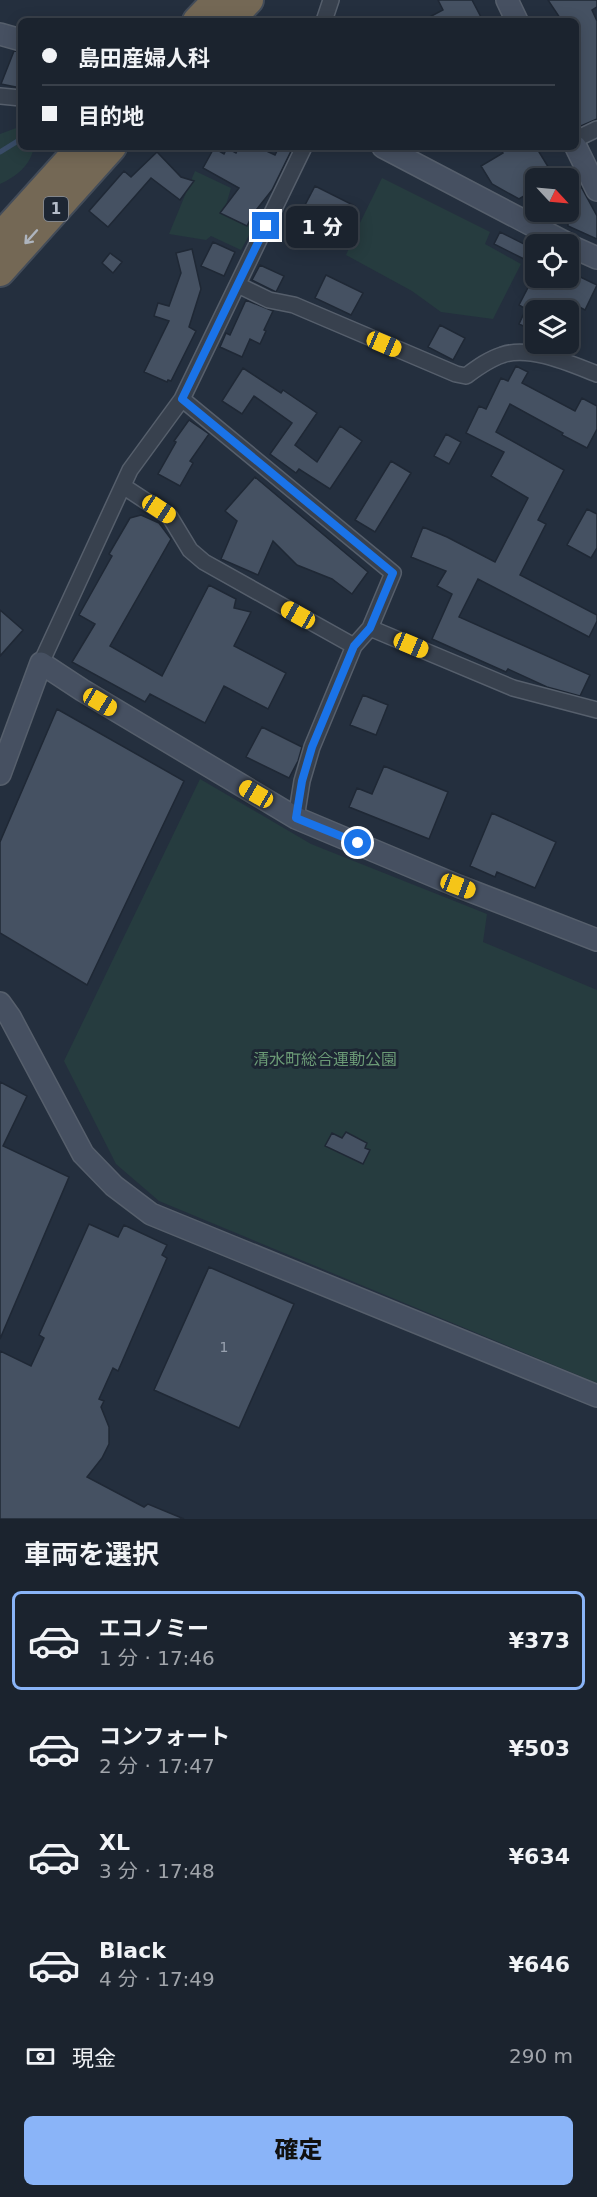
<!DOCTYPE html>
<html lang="ja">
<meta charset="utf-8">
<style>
body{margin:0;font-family:"DejaVu Sans","Noto Sans JP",sans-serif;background:#282f3a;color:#f1f3f6;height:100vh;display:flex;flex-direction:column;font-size:22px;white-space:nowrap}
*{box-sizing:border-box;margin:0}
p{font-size:20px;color:#a0a4aa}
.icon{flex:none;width:33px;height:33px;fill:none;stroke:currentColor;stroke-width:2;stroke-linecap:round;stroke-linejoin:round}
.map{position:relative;height:1519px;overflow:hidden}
.details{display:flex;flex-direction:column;background:#1b232e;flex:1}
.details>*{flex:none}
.banner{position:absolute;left:18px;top:18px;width:561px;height:132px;border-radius:9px;box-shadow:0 3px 15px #0003,0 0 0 2px #39404a;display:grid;align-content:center;height:132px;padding:0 24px;background:#1b232e}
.needle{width:39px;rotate:116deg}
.tools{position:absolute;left:525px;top:168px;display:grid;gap:12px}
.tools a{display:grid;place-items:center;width:54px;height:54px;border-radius:9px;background:#1b232e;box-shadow:0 3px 15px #0003,0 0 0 2px #39404a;font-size:30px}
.end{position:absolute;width:27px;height:27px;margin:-14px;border:8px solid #1a73e8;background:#fff;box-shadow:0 0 0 3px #fff}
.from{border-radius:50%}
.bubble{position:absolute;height:42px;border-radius:9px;background:#1b232e;box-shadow:0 3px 15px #0003,0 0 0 2px #39404a;font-size:20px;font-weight:800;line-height:42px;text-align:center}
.car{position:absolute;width:18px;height:36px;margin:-18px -9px;border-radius:8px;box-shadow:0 0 4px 2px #0007;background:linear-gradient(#f5c518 24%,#345 0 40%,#f5c518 0 76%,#345 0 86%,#f5c518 0)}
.banner b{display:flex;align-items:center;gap:21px;height:57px;font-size:22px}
.banner b+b{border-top:2px solid #39404a}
.banner i{width:15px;height:15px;background:#f1f3f6}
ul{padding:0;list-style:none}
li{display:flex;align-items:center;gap:18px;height:99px;margin:0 12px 9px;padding:0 12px;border:3px solid transparent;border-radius:9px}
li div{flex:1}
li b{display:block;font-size:22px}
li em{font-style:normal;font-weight:800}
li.current{border-color:#8ab4f8}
li>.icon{width:54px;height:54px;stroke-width:1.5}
h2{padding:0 24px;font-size:27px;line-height:72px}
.pay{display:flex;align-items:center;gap:15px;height:66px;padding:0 24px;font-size:22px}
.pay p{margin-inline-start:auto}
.button{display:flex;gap:12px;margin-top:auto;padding:12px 24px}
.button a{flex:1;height:69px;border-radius:9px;background:#8ab4f8;color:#111;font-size:24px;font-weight:800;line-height:69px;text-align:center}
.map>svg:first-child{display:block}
.green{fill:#263c3f}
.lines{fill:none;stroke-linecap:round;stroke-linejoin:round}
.stream{stroke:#394c67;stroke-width:5}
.building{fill:#455162;stroke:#1f2835;stroke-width:1.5}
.street-casing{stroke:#565f6c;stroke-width:18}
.secondary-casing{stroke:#565f6c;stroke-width:24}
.highway-casing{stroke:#434c59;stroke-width:32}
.street{stroke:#38414e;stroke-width:15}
.secondary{stroke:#465061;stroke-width:21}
.highway{stroke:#746855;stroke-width:28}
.oneway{stroke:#aeb4bd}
.route{stroke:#1a73e8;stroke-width:8}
.labels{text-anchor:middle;stroke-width:6;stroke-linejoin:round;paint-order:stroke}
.number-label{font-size:14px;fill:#98a1af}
.shield{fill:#1d2633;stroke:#878f9c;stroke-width:1.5}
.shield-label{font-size:15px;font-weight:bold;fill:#b4bcc9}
.park-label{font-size:16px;fill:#6b9a76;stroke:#1d2633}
</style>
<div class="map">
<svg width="597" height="1519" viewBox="0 0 597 1519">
<rect width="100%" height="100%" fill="#242f3e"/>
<path class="green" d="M16,128l5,1v18h13c-4,19 -17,29 -34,37v-50z
M195,171l36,17 -5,17 30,17 -15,28 -30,-14 -5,4 -37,-6z
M382,178l108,54 -5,12 36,20 -28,55 -52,-7 -29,-21 -66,-36 11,-26z
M200,779l111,65 176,70 -4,28 114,48v393l-438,-182 -43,-37 -52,-103z"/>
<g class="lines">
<path class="stream" d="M0,152l21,-13"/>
</g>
<path class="building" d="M438,0h34l11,21h-61l21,-11z
M548,0h49v7l-5,3 5,11v98l-16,7 -5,-10v-95h-14z
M14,51l7,1v36l-20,-4z
M239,147h19l17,8 4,-8h14l-21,43 -19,24 -6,12 -27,-13 19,-25 -36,-20 11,-20 10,6 3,-6 9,5z
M499,147h37l19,31h-19l-7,15 -10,6 -27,-15 -11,-18 22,-13z
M157,152l24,25 13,4 -14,19 -29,-22 -43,49 -19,-16 35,-40 7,6z
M568,177l11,6 18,33v23l-29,-13z
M315,186l40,20 -12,22 -39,-21z
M500,232l36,18v15l-42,-21z
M213,242l22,10 -11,24 -23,-10z
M192,249l9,40 -12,38 7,4 -25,50 -3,-1 -1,2 -23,-10 25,-51 -15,-5 4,-13 11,3 12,-33 -5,-20z
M110,253l12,9 -9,11 -11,-10z
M260,265l24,11 -8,16 -24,-12z
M568,271l29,14 -12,25 -15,-8 -4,8h-30v22l-17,-8 7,-15 -7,-4 14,-27h35z
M326,275l37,18 -12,22 -36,-17z
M246,300l27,11 -9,19 2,1 -6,13 -10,-5 -8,18 -22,-10 6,-14 4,2z
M440,325l25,13 -12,22 -25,-13z
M516,366l12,6 -6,11 53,28 7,-13 15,8v23l-10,19 -25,-13 1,-2 -53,-29 -14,28 68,38 -26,50 8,4 -26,51 77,40v6l-8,16 -111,-58 -19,38 131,58 -10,21 -33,-9 -39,-18 -2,3 -74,-33 20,-45 -15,-8 9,-15 -35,-14 12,-30 24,10 48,25 33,-64 -37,-22 13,-24 -38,-19 13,-27 7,3 15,-31 7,3z
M243,368l38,25 2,-3 34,23 -22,32 22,17 23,-36 22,15 -32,48 -31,-20 -3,4 -26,-19 22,-31 -38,-27 -12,18 -20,-13z
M189,420l20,14 -19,27 3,2 -13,23 -22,-12 18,-32 -2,-1z
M446,434l15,8 -12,22 -15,-8z
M391,461l20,12 -36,59 -20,-12z
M255,477l113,95 -16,22 -20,-15 -35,-14 -24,-24 -15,34 -37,-16 16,-38 -12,-10z
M587,509l10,5v34l-6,10 -24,-13z
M141,515l18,8 12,16 -61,107 52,30 47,-91 27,14 -2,9 17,4 -17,34 52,27 -18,36 -44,-23 -19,37 -55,-29 -5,8 -73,-40 23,-38 -16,-9 33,-59 -3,-2 21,-36z
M0,610l23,20 -23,26z
M363,695l25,10 -12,30 -26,-10z
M57,709l127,72 -97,204 -87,-52v-91z
M262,727l40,20 -4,14 -9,17 -43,-21z
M384,766l64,26 -19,47 -80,-32 8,-19 15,6z
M492,813l64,29 -21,46 -38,-16 -2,5 -25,-11z
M0,1082l27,14 -24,50 66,31 -69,162z
M346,1132l21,11 -2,5 5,2 -7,14 -38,-18 7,-13 10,5z
M89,1224l29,13 6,-12 43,20 -5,10 5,3 -49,113 -5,-3 -14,31 5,2 -3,6 8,20v17l-7,14 -15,19 57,30 4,-3 36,15h-184v-168l31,15 13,-28 -5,-3z
M209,1267l85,37 -55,124 -85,-38z"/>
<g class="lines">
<defs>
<path id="street" d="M324,21l7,-21
M0,96l21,2
M576,139l21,-10
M238,285l31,15 25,5 162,69 10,2c11,-8 23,-17 36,-21 28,-10 69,9 95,19
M182,399l211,174 -23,55 -16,18 -42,101 -10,34 -6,37
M123,486l47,31 20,33 14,12 150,84
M370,628l143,60 84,22
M41,663l89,-193 52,-71 122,-252"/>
<path id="secondary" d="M507,0l10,21
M0,34l21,6
M383,147l185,97
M576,147l21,43
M568,245l29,13
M0,774l41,-111 41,27 214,128 162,68 139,54
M0,1003l10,14 73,137 31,32 37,28 446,182"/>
<path id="highway" d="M197,21l20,-21
M229,21l20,-21
M0,237l81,-90
M0,272l112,-125"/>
</defs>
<use href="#street" class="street-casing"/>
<use href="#secondary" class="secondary-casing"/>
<use href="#highway" class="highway-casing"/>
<use href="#street" class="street"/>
<use href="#secondary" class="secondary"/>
<use href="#highway" class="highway"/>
</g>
<defs><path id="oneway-shaft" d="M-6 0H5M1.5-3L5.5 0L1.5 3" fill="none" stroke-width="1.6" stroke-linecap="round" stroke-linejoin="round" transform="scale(1.5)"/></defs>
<use class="oneway" href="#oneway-shaft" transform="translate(31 237) rotate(132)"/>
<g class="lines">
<path class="route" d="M266,226l-84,173 211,174 -23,55 -16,18 -42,101 -10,34 -6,37 62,25"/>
</g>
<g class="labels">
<g class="number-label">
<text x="224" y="1352">1</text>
</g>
<rect class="shield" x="44" y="197" width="24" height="24" rx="4.5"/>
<g class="shield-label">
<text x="56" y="214">1</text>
</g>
<g class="park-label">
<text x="325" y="1065">清水町総合運動公園</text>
</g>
</g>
</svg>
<div class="tools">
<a><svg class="needle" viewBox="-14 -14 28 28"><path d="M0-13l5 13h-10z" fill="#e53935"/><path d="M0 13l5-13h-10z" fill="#a0a4aa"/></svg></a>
<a><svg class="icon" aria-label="locate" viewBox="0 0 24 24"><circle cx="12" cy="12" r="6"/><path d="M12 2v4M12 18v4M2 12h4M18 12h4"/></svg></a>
<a><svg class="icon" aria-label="layers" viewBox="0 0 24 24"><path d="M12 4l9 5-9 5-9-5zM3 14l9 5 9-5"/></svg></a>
</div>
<i class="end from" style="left:358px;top:843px"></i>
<i class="end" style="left:266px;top:226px"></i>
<div class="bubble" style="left:286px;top:206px;width:72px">1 分</div>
<i class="car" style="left:384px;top:344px;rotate:113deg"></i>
<i class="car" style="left:159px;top:509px;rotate:123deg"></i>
<i class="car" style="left:298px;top:615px;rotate:299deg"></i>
<i class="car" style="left:411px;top:645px;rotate:113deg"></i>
<i class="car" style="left:100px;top:702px;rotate:121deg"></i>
<i class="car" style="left:256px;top:794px;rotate:300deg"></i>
<i class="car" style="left:458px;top:886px;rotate:111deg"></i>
<div class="banner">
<b><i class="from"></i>島田産婦人科</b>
<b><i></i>目的地</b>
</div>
</div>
<section class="details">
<h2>車両を選択</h2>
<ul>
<li class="current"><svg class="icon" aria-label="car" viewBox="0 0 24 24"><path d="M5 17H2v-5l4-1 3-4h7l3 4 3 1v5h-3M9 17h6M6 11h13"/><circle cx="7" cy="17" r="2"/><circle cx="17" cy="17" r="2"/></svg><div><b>エコノミー</b><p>1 分 · 17:46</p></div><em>¥373</em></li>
<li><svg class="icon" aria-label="car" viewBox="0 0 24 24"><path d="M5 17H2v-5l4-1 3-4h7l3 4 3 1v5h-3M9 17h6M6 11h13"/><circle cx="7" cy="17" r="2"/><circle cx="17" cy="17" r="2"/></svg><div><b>コンフォート</b><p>2 分 · 17:47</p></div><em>¥503</em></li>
<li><svg class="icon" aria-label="car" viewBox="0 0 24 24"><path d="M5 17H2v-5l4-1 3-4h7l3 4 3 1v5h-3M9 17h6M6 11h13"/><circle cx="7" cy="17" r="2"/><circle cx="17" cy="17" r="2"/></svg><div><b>XL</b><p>3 分 · 17:48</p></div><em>¥634</em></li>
<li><svg class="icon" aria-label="car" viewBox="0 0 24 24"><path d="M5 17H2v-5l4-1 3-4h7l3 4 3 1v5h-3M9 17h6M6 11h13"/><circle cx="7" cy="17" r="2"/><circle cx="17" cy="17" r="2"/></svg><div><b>Black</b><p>4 分 · 17:49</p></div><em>¥646</em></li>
</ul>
<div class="pay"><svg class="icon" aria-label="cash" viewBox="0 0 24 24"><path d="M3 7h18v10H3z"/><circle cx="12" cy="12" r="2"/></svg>現金<p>290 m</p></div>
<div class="button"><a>確定</a></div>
</section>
